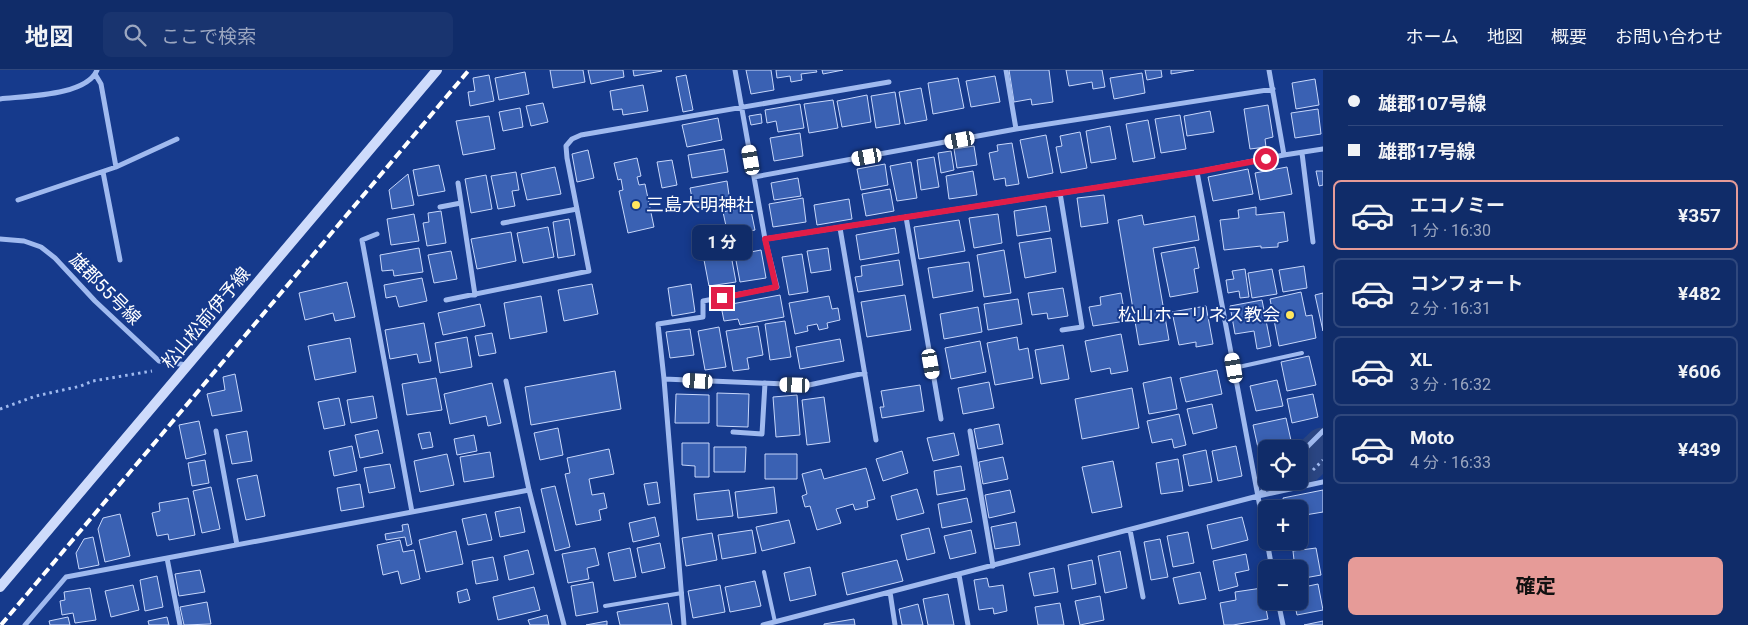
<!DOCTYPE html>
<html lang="ja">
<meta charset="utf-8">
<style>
body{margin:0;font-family:Roboto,"Noto Sans JP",sans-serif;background:#19346f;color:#f1f3f6;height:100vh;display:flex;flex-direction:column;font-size:19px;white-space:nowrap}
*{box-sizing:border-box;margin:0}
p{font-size:16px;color:#9ca7c0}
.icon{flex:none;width:28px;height:28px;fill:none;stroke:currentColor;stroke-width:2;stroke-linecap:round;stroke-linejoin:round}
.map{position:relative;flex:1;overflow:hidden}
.side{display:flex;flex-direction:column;background:#102c69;width:425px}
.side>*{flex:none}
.banner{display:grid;align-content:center;height:110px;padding:0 25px;background:#102c69}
.tools{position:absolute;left:1258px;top:370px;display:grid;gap:10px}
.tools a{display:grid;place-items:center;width:50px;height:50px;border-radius:8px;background:#102c69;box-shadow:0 2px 8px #0003,0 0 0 1px #30487d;font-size:25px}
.end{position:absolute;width:22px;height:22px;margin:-11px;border:6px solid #e11d48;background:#fff;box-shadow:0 0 0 2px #fff}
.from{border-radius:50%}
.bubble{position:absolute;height:35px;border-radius:8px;background:#102c69;box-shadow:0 2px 8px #0003,0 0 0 1px #30487d;font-size:16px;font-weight:700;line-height:35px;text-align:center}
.car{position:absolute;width:15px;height:30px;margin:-15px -8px;border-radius:6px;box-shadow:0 0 4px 1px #0007;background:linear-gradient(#fff 24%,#345 0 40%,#fff 0 76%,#345 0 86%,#fff 0)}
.banner b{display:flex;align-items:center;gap:18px;height:48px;font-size:19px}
.banner b+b{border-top:1px solid #30487d}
.banner i{width:12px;height:12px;background:#f1f3f6}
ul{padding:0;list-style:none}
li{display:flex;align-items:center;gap:15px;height:70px;margin:0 10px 8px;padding:0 15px;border:2px solid #30487d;border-radius:8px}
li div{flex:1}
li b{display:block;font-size:19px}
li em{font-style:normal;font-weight:700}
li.selected{border-color:#e69b98}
li>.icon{width:45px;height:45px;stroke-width:1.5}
.action{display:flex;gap:10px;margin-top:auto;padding:10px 25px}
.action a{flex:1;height:58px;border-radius:8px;background:#e69b98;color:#111;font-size:20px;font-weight:700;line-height:58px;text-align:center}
header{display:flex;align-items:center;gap:30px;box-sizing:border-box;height:70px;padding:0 25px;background:#102c69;border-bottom:1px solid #30487d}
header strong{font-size:24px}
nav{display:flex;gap:28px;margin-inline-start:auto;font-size:18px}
.search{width:350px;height:45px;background:#19346f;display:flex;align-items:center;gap:12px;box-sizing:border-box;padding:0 18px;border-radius:8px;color:#9ca7c0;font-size:19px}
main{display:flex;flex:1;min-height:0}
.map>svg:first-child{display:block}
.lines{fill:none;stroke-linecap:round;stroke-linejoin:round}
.river{stroke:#2a4582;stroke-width:39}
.building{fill:#3a61b3;stroke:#c7d7fb}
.path{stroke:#a0baef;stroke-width:3;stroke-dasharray:2.5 4;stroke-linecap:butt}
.service{stroke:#a0baef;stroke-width:4}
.minor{stroke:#a0baef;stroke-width:5}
.secondary{stroke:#cedbfb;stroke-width:10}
.rail{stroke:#fff;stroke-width:4;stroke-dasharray:9 4;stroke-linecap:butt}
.route{stroke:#e11d48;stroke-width:6}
.poi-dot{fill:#ffe65e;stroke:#163a8c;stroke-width:2}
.labels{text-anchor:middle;stroke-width:4;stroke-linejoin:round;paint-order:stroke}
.poi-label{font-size:18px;fill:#fff;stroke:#163a8c;text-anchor:start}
.street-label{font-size:18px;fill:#fff;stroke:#163a8c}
</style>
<header>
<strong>地図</strong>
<div class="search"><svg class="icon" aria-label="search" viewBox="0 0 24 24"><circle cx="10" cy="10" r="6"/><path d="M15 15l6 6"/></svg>ここで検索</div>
<nav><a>ホーム</a><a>地図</a><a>概要</a><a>お問い合わせ</a></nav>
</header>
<main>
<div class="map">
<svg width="1323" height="555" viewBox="0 0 1323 555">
<rect width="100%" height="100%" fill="#163a8c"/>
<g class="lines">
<path class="river" d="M1299,400l24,-23"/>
</g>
<path class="building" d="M550,0h33l2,12 -32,6z
M588,0h35l1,7 -33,7z
M633,0h28l1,1 -28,5z
M746,0h25l3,20 -23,4z
M776,0h40l1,2 -16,2 1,6 -11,2 -1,-6 -13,2z
M822,0h21l-20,4z
M1009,0h40l4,32 -21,3 -1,-6 -17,3z
M1066,0h36l3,17 -12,2 -1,-7 -23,4z
M1145,0h16l1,7 -15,3z
M1171,0h23l-23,4z
M525,2l4,22 -30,6 -4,-22z
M1142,3l3,20 -31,6 -4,-21z
M489,5l5,26 -24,5 -2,-14 7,-1 -2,-13z
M686,5l7,35 -10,2 -7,-35z
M995,6l5,26 -29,5 -5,-26z
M958,8l6,30 -31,6 -5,-31z
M1315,9l4,26 -23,4 -4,-26z
M643,15l5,26 -25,4 -1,-6 -9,1 -3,-19z
M921,18l6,32 -22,4 -6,-32z
M895,22l5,32 -24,4 -5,-32z
M867,25l4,27 -29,5 -5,-26z
M833,30l5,28 -29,5 -5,-29z
M543,33l5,19 -17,4 -5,-20z
M800,34l4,24 -26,4 -2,-11 -9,2 -2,-13z
M1268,35l5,32 -8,2 1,8 -16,2 -6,-40z
M520,38l3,19 -20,4 -4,-19z
M1318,39l3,25 -26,4 -4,-25z
M1210,41l4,21 -27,4 -3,-20z
M761,44l1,9 -11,2 -2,-9z
M1180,45l6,34 -25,4 -6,-34z
M489,46l6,33 -32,6 -7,-34z
M718,48l4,22 -35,7 -5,-22z
M1148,50l7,38 -22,4 -7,-38z
M1110,56l6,33 -25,4 -5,-32z
M1080,62l7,36 -26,5 -5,-26 6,-1 -2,-10z
M800,63l3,23 -29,5 -4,-23z
M1046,65l7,38 -25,5 -8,-38z
M1012,73l7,41 -13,2 -1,-8 -11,2 -5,-27 9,-2 -1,-6z
M974,76l3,19 -20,3 -3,-19z
M724,79l4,23 -36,6 -4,-23z
M588,80l6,28 -17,4 -5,-28z
M951,81l3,19 -13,3 -3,-20z
M934,87l5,30 -18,3 -4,-30z
M637,88l4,18 -4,1 2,8 6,-1 9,43 -26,6 -9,-42 4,-1 -2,-11 -3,1 -4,-17z
M672,90l5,25 -15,3 -5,-26z
M911,92l6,36 -20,3 -7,-35z
M885,94l3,21 -27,5 -4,-21z
M439,95l6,26 -27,5 -5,-26z
M555,97l6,27 -34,6 -6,-26z
M1287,97l5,27 -32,6 -5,-27z
M1248,99l5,25 -40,7 -5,-24z
M973,101l4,24 -28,4 -3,-23z
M1316,101h7v14l-4,1z
M516,102l3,18 -7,1 3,15 -17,3 -7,-33z
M408,104l6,31 -22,4 -3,-19z
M486,105l6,34 -21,4 -6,-34z
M798,108l3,18 -27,4 -3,-17z
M727,111l3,21 -36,6 -4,-20z
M890,119l4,22 -28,5 -4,-22z
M1104,125l4,28 -27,4 -4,-29z
M803,128l3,24 -33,5 -4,-23z
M849,129l3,20 -35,6 -3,-20z
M750,136l5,24 -11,2 1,5 -16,3 -6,-28z
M1046,136l4,25 -33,5 -3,-25z
M1256,137v8l28,-3 4,29 -10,2v4l-17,1v-2l-37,4 -4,-30 19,-2 -1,-8z
M441,141l5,32 -19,3 -4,-23 6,-1 -1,-9z
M414,144l5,27 -28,4 -4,-26z
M998,144l4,29 -28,5 -5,-30z
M1142,145l2,10 51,-9 4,24 -46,8 16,92 -30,5 -21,-125z
M569,149l6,36 -17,3 -5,-36z
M959,150l6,31 -46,8 -5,-32z
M548,157l6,30 -31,6 -6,-30z
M895,158l4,25 -39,7 -4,-25z
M511,162l5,29 -39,8 -6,-30z
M1051,168l5,34 -31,6 -6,-35z
M1195,177l4,21 -5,1 4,23 -28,5 -9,-44z
M419,178l4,24 -29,4 -1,-6 -11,1 -2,-16z
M828,178l3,22 -20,3 -4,-22z
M761,180l5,28 -26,4 -5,-27z
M1004,180l7,43 -27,4 -7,-42z
M451,181l6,28 -23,4 -6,-28z
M802,184l6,38 -19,3 -7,-38z
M731,185l5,27 -27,4 -5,-26z
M899,190l4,25 -45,7 -3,-15 7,-1 -1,-10z
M969,192l4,29 -40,7 -5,-30z
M1304,196l3,22 -24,4 -4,-22z
M1245,199l4,28 -9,1 -1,-7 -11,2 -2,-13 8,-1 -2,-8z
M1272,199l5,25 -25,4 -4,-25z
M422,208l5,23 -28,6 -3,-11 -10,2 -2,-13z
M347,212l8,35 -20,4 -2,-8 -28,7 -6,-27z
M592,214l6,30 -34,7 -6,-31z
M691,214l4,28 -23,4 -4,-28z
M1063,218l5,28 -20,3 -1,-6 -15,2 -4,-22z
M1301,222l5,24 6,-1 4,23 -37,8 -9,-47z
M1121,223l5,28 -33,5 -4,-19 12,-2 -1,-8z
M1323,223v38l-8,-36z
M780,225l4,22 -44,8 -2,-6 -14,2 -3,-15z
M905,225l6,35 -44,7 -6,-35z
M541,226l6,36 -37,7 -6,-36z
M829,226l3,13 6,-1 2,12 -13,3 1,5 -9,2 -2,-6 -10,2 1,5 -13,3 -6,-31z
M1018,229l4,25 -34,6 -4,-26z
M1262,230l9,46 -14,3 -3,-18 -19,3 -5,-28z
M480,234l5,22 -42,9 -5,-22z
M1206,236l7,38 -17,3v-5l-17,3 -7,-33z
M978,237l4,25 -38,7 -4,-25z
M785,251l6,36 -21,3 -5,-36z
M424,253l7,38 -12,2 -2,-9 -27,5 -5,-29z
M758,256l5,29 -16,3 2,11 -16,2 -7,-40z
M719,257l7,40 -21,3 -7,-39z
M690,259l4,26 -24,3 -4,-26z
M492,263l4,20 -17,3 -4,-20z
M1121,264l7,37 -17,3 -1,-6 -19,4 -6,-31z
M467,267l5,30 -32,6 -5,-30z
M1017,267l2,13 9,-2 5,30 -38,7 -8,-42z
M350,268l6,34 -41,8 -7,-34z
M840,269l4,22 -44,8 -4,-22z
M980,271l6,31 -35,7 -6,-31z
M1063,275l6,34 -28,5 -6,-34z
M1309,286l7,29 -29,6 -6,-29z
M1217,300l5,24 -36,8 -6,-24z
M615,301l6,38 -90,16 -6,-38z
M235,304l7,37 -30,5 -5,-22 18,-4 -2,-13z
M1171,307l6,32 -28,5 -6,-31z
M436,308l6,32 -35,5 -5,-31z
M1277,310l6,26 -27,5 -6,-25z
M989,312l5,26 -31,6 -5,-26z
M492,313l9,40 -13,3 -2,-10 -36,8 -6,-30z
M920,315l4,26 -42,7 -2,-11h4l-3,-16z
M1132,318l7,40 -57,11 -7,-40z
M717,323l32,1 -1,33 -31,-1z
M676,324l33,1v28h-34z
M1313,324l5,23 -26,6 -5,-24z
M797,325l3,40 -24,2 -3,-40z
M373,326l4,22 -26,5 -4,-23z
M824,327l6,45 -23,3 -5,-45z
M339,328l6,27 -21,4 -6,-27z
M1212,334l5,24 -24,6 -6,-25z
M1179,344l7,31 -12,3 -2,-9 -20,4 -5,-22z
M1286,348l6,27 -26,4v1l-7,2 -6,-27z
M199,351l7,33 -20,5 -7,-34z
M999,354l4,20 -25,5 -4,-20z
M558,358l5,27 -23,5 -6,-27z
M378,360l5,23 -23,5 -5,-23z
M247,361l5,30 -20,3 -6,-29z
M430,362l3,15 -11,2 -4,-15z
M954,363l5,22 -26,6 -6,-23z
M474,365l3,16 -20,4 -3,-16z
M682,373h27v34h-14v-11l-13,-1z
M352,376l5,25 -23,5 -5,-25z
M1236,376l6,30 -24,5 -6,-30z
M714,377h32l-1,25h-31z
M609,379l5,25 -25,5 3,16 12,-2 3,15 -8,2 2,10 -25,5 -11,-51 5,-1 -3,-15z
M1206,380l6,32 -23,4 -6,-31z
M902,381l6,22 -25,8 -7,-22z
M490,382l4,25 -30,5 -4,-25z
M447,384l7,31 -34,7 -6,-31z
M765,384h32v25h-32z
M1003,387l5,22 -25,5 -4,-22z
M1178,389l5,32 -22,3 -5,-31z
M205,390l4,23 -17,3 -4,-23z
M1113,391l9,46 -30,6 -10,-46z
M390,394l5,24 -26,5 -5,-25z
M961,396l4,24 -28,5 -3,-24z
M866,398l9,31 -8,2 1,6 -13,3 -2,-6 -17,5 5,14 -24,7 -7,-24 -5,1 -3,-11 5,-2 -5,-20 19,-5 3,10z
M257,405l8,41 -19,4 -9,-41z
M657,412l3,21 -12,2 -4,-21z
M360,414l4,23 -23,4 -4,-23z
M555,416l15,61 -15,4 -14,-62z
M211,417l9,42 -18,4 -9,-42z
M774,417l3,26 -39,5 -3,-26z
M917,419l7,24 -27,7 -6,-24z
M729,420l4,26 -36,4 -3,-26z
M1010,420l5,22 -26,6 -4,-23z
M1323,420v22l-24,4v-7h-14l-2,-11z
M188,428l7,37 -26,5 -1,-6 -11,2 -5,-23 8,-2 -1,-8z
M967,428l5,24 -30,6 -4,-24z
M520,437l5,25 -25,5 -5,-25z
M120,444l10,42 -25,6 -7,-33 5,-11z
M486,444l6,26 -24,5 -6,-26z
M655,447l4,19 -26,6 -4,-19z
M1242,447l6,23 -36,9 -5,-24z
M789,450l6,23 -33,8 -6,-24z
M1016,452l4,23 -25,4 -4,-22z
M408,454l4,20 -5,2 -2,-9 -19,3 -1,-6 18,-3 -1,-6z
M929,458l6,25 -28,7 -6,-25z
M752,460l4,23 -34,6 -4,-24z
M971,460l5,23 -26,6 -6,-23z
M456,461l7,33 -37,8 -7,-32z
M1188,462l6,31 -21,4 -6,-31z
M712,463l5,27 -31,6 -4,-28z
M93,467l6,28 -20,4 -3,-16 8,-14z
M1160,469l8,38 -17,3 -7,-38z
M400,470l3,12 11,-2 6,29 -19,5 -3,-13 -15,4 -6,-30z
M660,473l5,25 -23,5 -5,-25z
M595,478l4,17 -12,3 2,11 -21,4 -6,-29z
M630,478l6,29 -22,4 -6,-28z
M1316,478l5,27 -22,4v-10h-4l-2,-18z
M528,480l6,24 -25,6 -5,-24z
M1120,481l7,37 -22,5 -7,-37z
M1246,484l3,16 -14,3 3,13 -19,5 -6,-30z
M493,487l5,23 -22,4 -4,-23z
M897,490l6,21 -56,14 -5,-22z
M1092,490l4,24 -24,5 -4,-24z
M810,497l6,28 -26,6 -6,-28z
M1054,498l4,24 -24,4 -5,-23z
M200,500l5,22 -26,4 -4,-22z
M1200,502l6,27 -27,5 -6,-26z
M157,506l6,31 -18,4 -5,-31z
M987,508l2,9 14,-2 4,26 -13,3 -1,-6 -14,2 -5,-30z
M755,511l6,25 -31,6 -5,-25z
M593,512l5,30 -22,4 -5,-30z
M1318,514l5,26 -26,5 -3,-14h5v-13z
M133,515l6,25 -28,7 -6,-26z
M720,515l5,27 -32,6 -5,-27z
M534,517l6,23 -42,10 -5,-23z
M90,518l6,32 -21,3 -2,-10 -11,2 -2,-14 5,-1 -1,-8z
M1262,518l6,31 -35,6h-9l-4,-22 16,-3 -1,-8z
M467,519l3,11 -11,3 -2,-11z
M948,524l6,31h-26l-5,-26z
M1100,526l4,24 -24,5 -5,-24z
M207,532l4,22 -27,1 -4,-18z
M668,533l4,22h-52l-3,-13z
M1060,533l4,22h-26l-3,-18z
M918,534l5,21h-21l-3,-16z
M547,545l2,10h-19l-2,-5z
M68,547l2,8h-20l-1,-4z
M167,547l2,8h-20l-1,-4z
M854,549l1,6h-31v-1z
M607,551v4h-21z
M1323,551v4h-19z"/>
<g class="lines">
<path class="path" d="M0,339l36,-13 45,-10 12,-5 59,-10
M1313,400l10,-10"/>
<path class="service" d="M1234,298l68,-15
M764,502l11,50
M605,536l77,-13"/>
<path class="minor" d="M1006,0l10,59
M95,4l6,10 15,83
M0,29c24,-3 87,-3 97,-29
M1302,83l11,89
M1284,85l39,-6
M103,102l17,88
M1197,102l69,367
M754,107l262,-48 257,-40
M458,113l17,112
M1060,123l22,134 -20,3
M18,130l98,-33 61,-28
M440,137l21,-4
M906,147l35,202
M503,153l74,-14
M840,158l36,212
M377,164l-15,6 50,272
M0,169l24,2 17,6 14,11 40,43 64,60 28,4
M765,169l432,-67 87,-17 -15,-85
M446,230l143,-29 -22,-113 -1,-12 6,-7 9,-4 308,-53
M664,309l145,6 56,-12
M506,311l23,109 35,135
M216,361l21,114
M970,361l23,135
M733,362l29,2 3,-51
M1299,385l24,-24
M1258,426l15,-15
M1130,460l13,67
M1267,471l5,28
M167,488l13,67
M959,505l9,50
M890,522l5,33
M1278,531l5,24
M25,555l41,-48 463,-87
M684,555l-20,-246 -6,-55 45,-7v-16l74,-14 -12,-48 -30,-169
M763,555l495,-129 65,-14"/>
<path class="secondary" d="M0,517l437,-517"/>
<path class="rail" d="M1,555l468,-555"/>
</g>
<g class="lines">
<path class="route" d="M722,228l54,-11 -11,-48 432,-67 69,-13"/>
</g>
<g class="poi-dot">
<circle cx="636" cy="135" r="5"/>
<circle cx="1290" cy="245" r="5"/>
</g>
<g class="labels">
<g class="poi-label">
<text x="646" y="141">三島大明神社</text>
<text x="1280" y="251" text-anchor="end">松山ホーリネス教会</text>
</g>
<g class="street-label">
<text transform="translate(105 219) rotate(45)" y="6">雄郡55号線</text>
<text transform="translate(206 248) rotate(-50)" y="6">松山松前伊予線</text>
</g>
</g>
</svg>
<div class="tools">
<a><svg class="icon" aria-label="locate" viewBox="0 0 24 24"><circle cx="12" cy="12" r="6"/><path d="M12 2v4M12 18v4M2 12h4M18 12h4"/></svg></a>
<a>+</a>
<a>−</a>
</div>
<i class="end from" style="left:1266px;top:89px"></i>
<i class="end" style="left:722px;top:228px"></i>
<div class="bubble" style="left:692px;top:155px;width:60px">1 分</div>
<i class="car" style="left:960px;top:70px;rotate:260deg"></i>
<i class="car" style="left:867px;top:87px;rotate:260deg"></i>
<i class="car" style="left:751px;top:90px;rotate:350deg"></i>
<i class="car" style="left:931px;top:294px;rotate:170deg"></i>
<i class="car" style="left:1234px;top:298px;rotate:350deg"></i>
<i class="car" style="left:698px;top:311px;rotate:273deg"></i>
<i class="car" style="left:795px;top:315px;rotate:272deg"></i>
</div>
<section class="side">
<div class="banner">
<b><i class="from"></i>雄郡107号線</b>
<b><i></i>雄郡17号線</b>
</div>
<ul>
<li class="selected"><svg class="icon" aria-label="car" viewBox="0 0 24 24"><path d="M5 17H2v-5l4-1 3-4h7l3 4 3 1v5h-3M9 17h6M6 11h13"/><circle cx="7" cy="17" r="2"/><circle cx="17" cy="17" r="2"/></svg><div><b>エコノミー</b><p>1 分 · 16:30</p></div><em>¥357</em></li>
<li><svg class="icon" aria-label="car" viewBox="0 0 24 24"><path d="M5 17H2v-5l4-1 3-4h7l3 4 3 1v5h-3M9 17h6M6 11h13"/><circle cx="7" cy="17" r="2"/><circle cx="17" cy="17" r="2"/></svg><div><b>コンフォート</b><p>2 分 · 16:31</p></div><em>¥482</em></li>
<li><svg class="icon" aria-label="car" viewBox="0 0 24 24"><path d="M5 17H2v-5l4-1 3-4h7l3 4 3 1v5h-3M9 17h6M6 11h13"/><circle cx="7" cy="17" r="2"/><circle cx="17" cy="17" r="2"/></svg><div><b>XL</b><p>3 分 · 16:32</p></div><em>¥606</em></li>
<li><svg class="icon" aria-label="car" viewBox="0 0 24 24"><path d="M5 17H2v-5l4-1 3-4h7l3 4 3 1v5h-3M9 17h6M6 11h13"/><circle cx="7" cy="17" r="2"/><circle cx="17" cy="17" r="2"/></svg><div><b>Moto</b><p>4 分 · 16:33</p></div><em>¥439</em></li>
</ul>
<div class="action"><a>確定</a></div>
</section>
</main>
